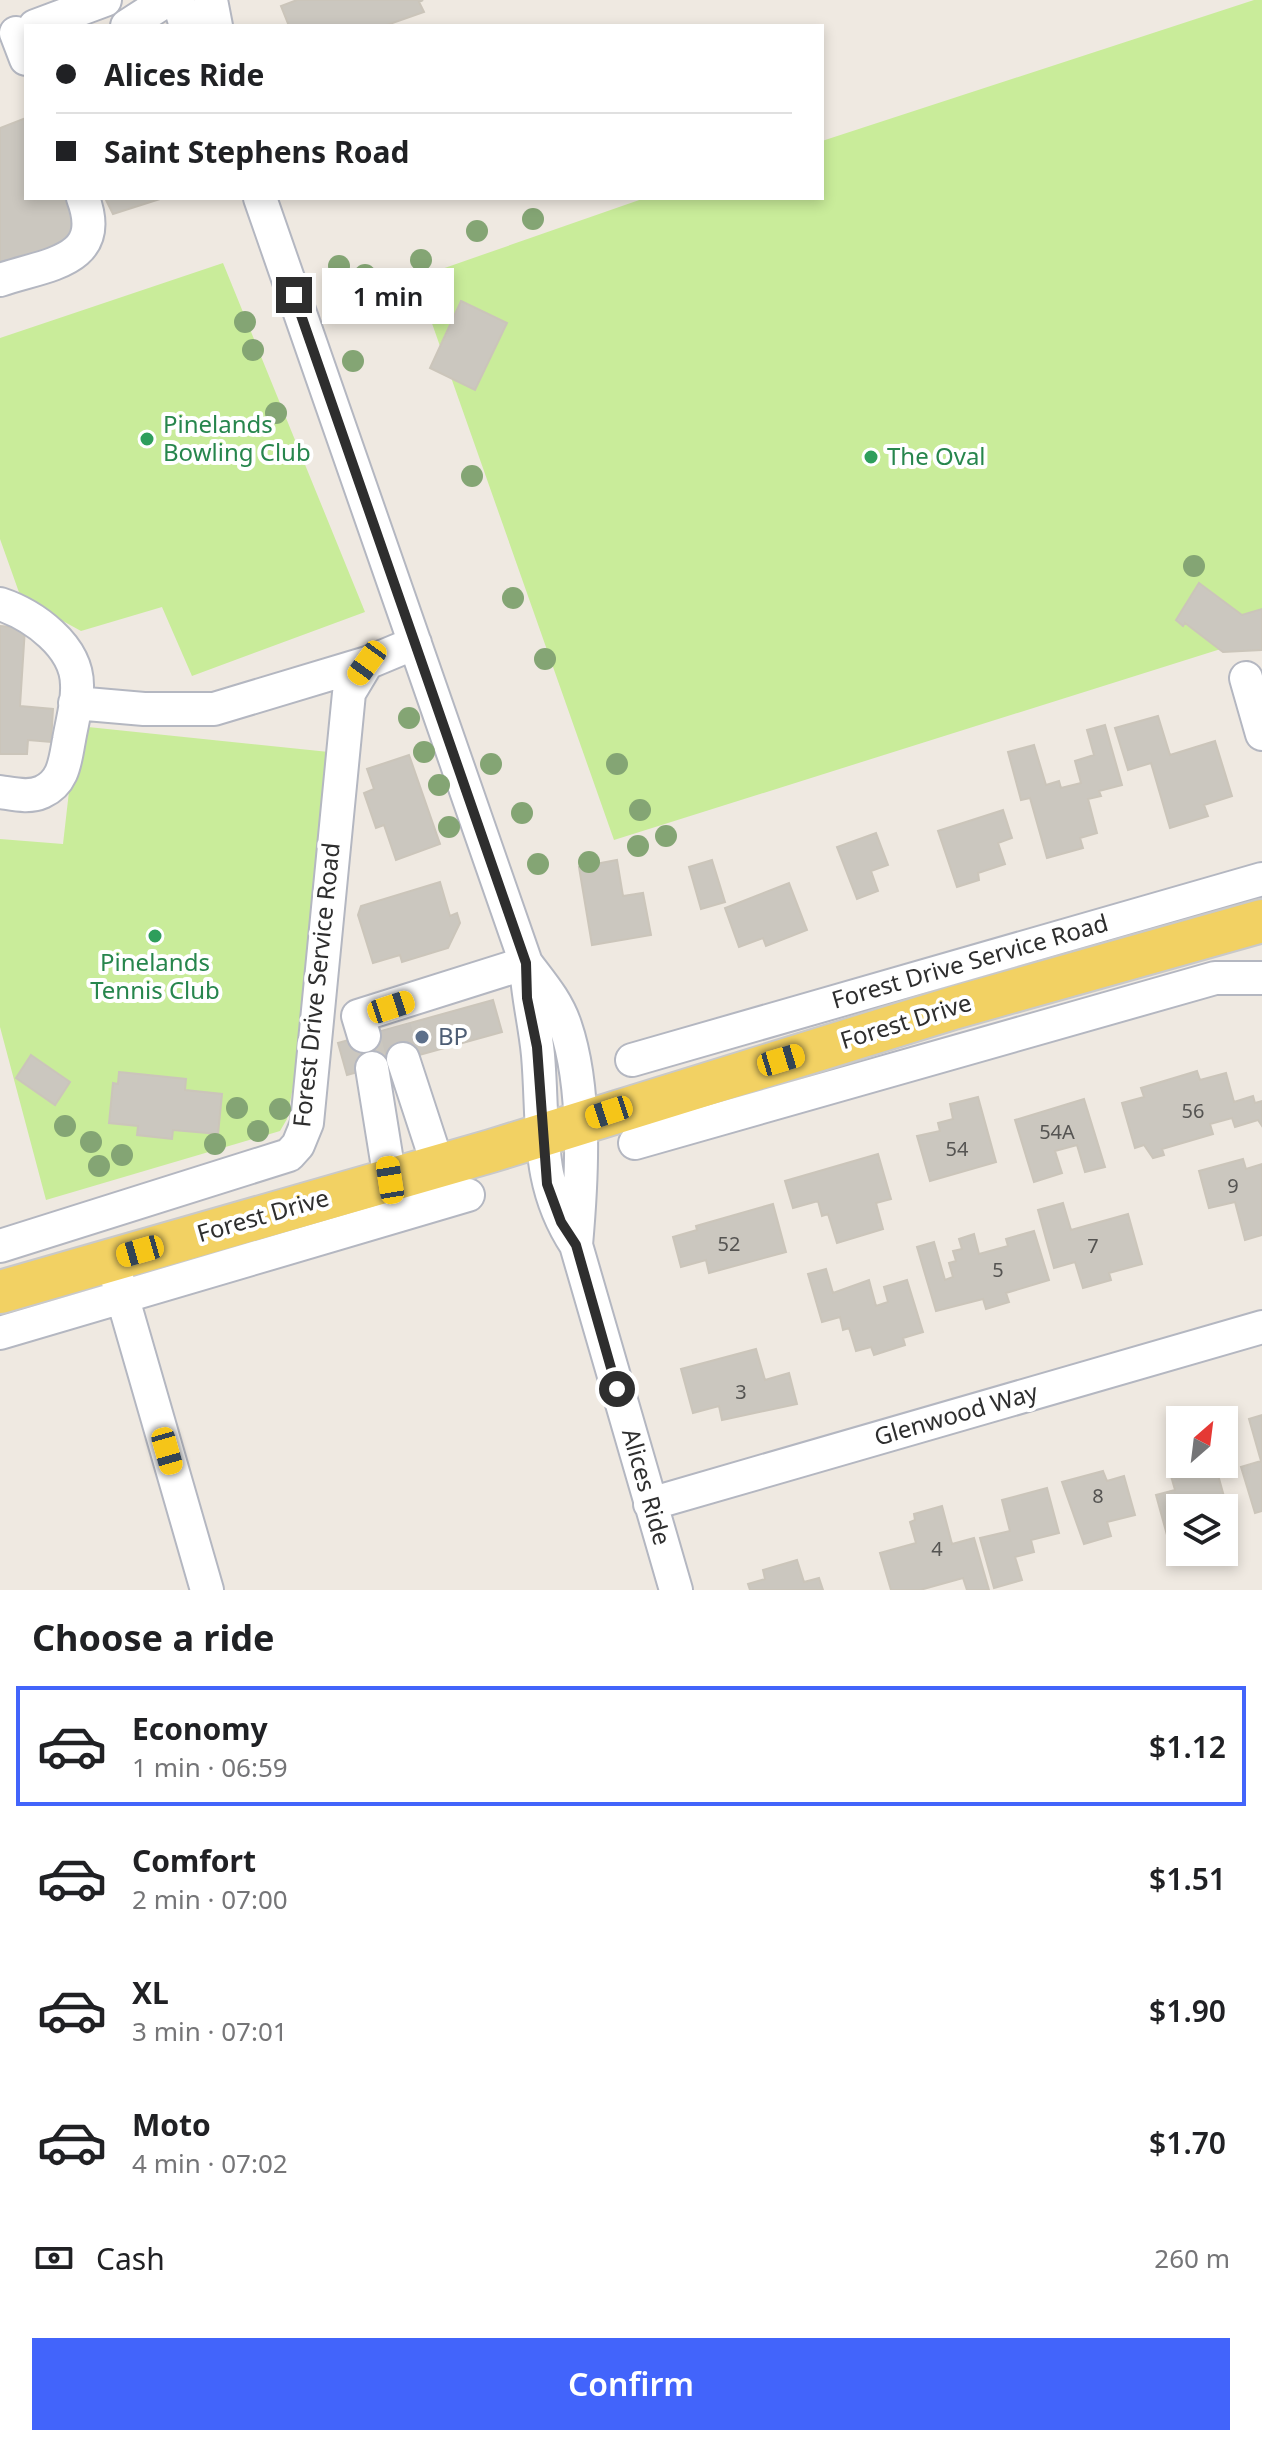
<!DOCTYPE html>
<meta charset="utf-8">
<style>
body{margin:0;font-family:"Noto Sans",sans-serif;background:#f2f2f2;color:#202124;height:100vh;display:flex;flex-direction:column;font-size:30px;white-space:nowrap}
*{box-sizing:border-box;margin:0}
p{font-size:26px;color:#757577}
.icon{flex:none;width:44px;height:44px;fill:none;stroke:currentColor;stroke-width:2;stroke-linecap:round;stroke-linejoin:round}
.map{position:relative;height:1590px;overflow:hidden}
.drawer{display:flex;flex-direction:column;background:#fff;flex:1}
.drawer>*{flex:none}
.guide{position:absolute;left:24px;top:24px;width:800px;height:176px;border-radius:0px;box-shadow:0 4px 12px #0003;display:grid;align-content:center;height:176px;padding:0 32px;background:#fff}
.needle{width:52px;rotate:28deg}
.controls{position:absolute;left:1166px;top:1406px;display:grid;gap:16px}
.controls a{display:grid;place-items:center;width:72px;height:72px;border-radius:0px;background:#fff;box-shadow:0 4px 12px #0003;font-size:40px}
.end{position:absolute;width:36px;height:36px;margin:-18px;border:10px solid #2e2e2e;background:#fff;box-shadow:0 0 0 4px #fff}
.from{border-radius:50%}
.bubble{position:absolute;height:56px;border-radius:0px;background:#fff;box-shadow:0 4px 12px #0003;font-size:26px;font-weight:600;line-height:56px;text-align:center}
.car{position:absolute;width:24px;height:48px;margin:-24px -12px;border-radius:10px;box-shadow:0 0 6px 2px #0007;background:linear-gradient(#f5c518 24%,#345 0 40%,#f5c518 0 76%,#345 0 86%,#f5c518 0)}
.guide b{display:flex;align-items:center;gap:28px;height:76px;font-size:30px}
.guide b+b{border-top:2px solid #e0e0e0}
.guide i{width:20px;height:20px;background:#202124}
ul{padding:0;list-style:none}
li{display:flex;align-items:center;gap:24px;height:120px;margin:0 16px 12px;padding:0 16px;border:4px solid transparent;border-radius:0px}
li div{flex:1}
li b{display:block;font-size:30px}
li em{font-style:normal;font-weight:600}
li.current{border-color:#4264fb}
li>.icon{width:72px;height:72px;stroke-width:1.5}
h2{padding:0 32px;font-size:36px;line-height:96px}
.pay{display:flex;align-items:center;gap:20px;height:88px;padding:0 32px;font-size:30px}
.pay p{margin-inline-start:auto}
.primary-button{display:flex;gap:16px;margin-top:auto;padding:16px 32px}
.primary-button a{flex:1;height:92px;border-radius:0px;background:#4264fb;color:#fff;font-size:32px;font-weight:600;line-height:92px;text-align:center}
.map>svg:first-child{display:block}
.pitch{fill:#c9ec9a}
.building{fill:#cbc7bf;stroke:#cbc5ba;stroke-width:2}
.lines{fill:none;stroke-linecap:round;stroke-linejoin:round}
.minor-tunnel{stroke:#c8c4bd;stroke-width:32;stroke-dasharray:32 16;stroke-linecap:butt}
.minor-casing{stroke:#b4b7c1;stroke-width:36}
.major-casing{stroke:#c9c9c9;stroke-width:46}
.minor{stroke:#fff;stroke-width:32}
.major{stroke:#f2d163;stroke-width:42}
.tree{fill:#84a574}
.route{stroke:#2e2e2e;stroke-width:10}
.leisure-dot{fill:#2e9e5b;stroke:#fff;stroke-width:3}
.service-dot{fill:#5c6f8a;stroke:#fff;stroke-width:3}
.labels{text-anchor:middle;stroke-width:8;stroke-linejoin:round;paint-order:stroke}
.number-label{font-size:20px;fill:#555452}
.leisure-label{font-size:24px;fill:#27864d;stroke:#fff;text-anchor:start}
.street-label{font-size:24px;fill:#2e2e2e;stroke:#fff}
.service-label{font-size:24px;fill:#4e5e75;stroke:#fff;text-anchor:start}
</style>
<div class="map">
<svg width="1262" height="1590" viewBox="0 0 1262 1590">
<rect width="100%" height="100%" fill="#efe9e1"/>
<path class="pitch" d="M1254,0h8v636l-648,204 -198,-562 229,-80h177v-57z
M223,263l142,349 -173,64 -30,-69 -81,24 -60,-33 -21,-59v-201z
M88,727l241,25 -34,324 -8,43 -7,12 -234,69 -46,-173v-188l63,5 12,-105z"/>
<path class="building" d="M297,0h126l-4,2 5,10 -40,14h-95l-8,-20z
M26,118v80h48l14,38 -88,31v-139z
M105,198h58l-50,16z
M461,301l46,22 -32,67 -45,-22z
M1199,583l43,32 20,-6v41l-39,2 -38,-29 -2,3 -7,-6z
M0,626l25,2 -5,78 33,3 -2,33 -23,-2 -1,14h-27z
M1158,716l12,39 45,-14 17,55 -28,9 4,11 -38,12 -19,-65 -23,7 -13,-42z
M1105,725l17,60 -23,6 2,5 -13,3 9,34 -17,5 3,10 -36,10 -17,-60 -9,2 -13,-48 26,-7 12,40 13,-4 2,7 20,-5 -6,-22 19,-6 -7,-25z
M409,755l31,89 -44,16 -12,-35 -8,3 -12,-35 10,-4 -7,-20z
M1003,810l9,28 -14,5 7,21 -27,9 1,7 -22,7 -19,-56z
M876,833l12,32 -17,6 7,20 -21,8 -20,-52z
M617,860l6,36 20,-3 8,42 -59,10 -13,-78z
M712,860l13,42 -24,7 -12,-42z
M440,882l10,34 7,-3 3,10 -12,25 -46,14 -2,-7 -27,8 -15,-48 3,-9z
M789,883l18,47 -41,16 -3,-8 -24,9 -14,-39z
M493,1000l9,32 -155,43 -9,-32z
M31,1055l39,27 -15,23 -39,-27z
M1197,1071l3,9 26,-7 8,29 19,-6 2,7 7,-2v25l-4,-6 -23,7 -3,-9 -22,6 3,10 -51,15 2,6 -11,3 -9,-13 -9,3 -13,-45 22,-6 -3,-9z
M119,1072l67,7 -1,11 37,4 -4,40 -45,-4 -1,9 -35,-4 1,-9 -29,-3 4,-40 5,1z
M978,1097l18,65 -66,19 -13,-45 23,-5 -2,-8 15,-4 -3,-15z
M1084,1099l21,68 -20,5 -8,-27 -22,6 7,22 -28,9 -19,-62z
M878,1154l13,45 -15,4 7,26 -46,14 -9,-29 -6,2 -4,-15 -25,7 -8,-27z
M1243,1159l3,10 16,-5v71l-17,5 -10,-38 -26,6 -10,-37z
M1063,1203l8,27 57,-16 14,50 -33,9 2,7 -28,8 -8,-26 -21,6 -16,-58z
M773,1204l13,48 -77,21 -3,-13 -25,7 -8,-30 24,-7 -1,-4z
M1034,1231l15,49 -43,13 3,9 -23,7 -3,-10 -47,12 -19,-64 17,-5 11,38 8,-3 -4,-14 7,-2 -3,-10 9,-2 -3,-10 15,-5 5,20 29,-8 -2,-7z
M826,1269l7,24 36,-13 7,26 12,-4 -4,-15 23,-7 16,52 -20,6 2,7 -31,10 -3,-8 -15,4 -7,-23 -6,2 -3,-13 -18,5 -14,-48z
M756,1349l9,31 24,-7 8,31 -75,16 -3,-14 -26,7 -12,-44z
M1262,1415v96l-7,2 -14,-46 20,-6 -12,-42z
M1183,1464h32l13,47 -22,-3 -1,-4 -25,4v23l-13,4 -11,-40 19,-5 -6,-21z
M1103,1471l4,10 17,-5 11,39 -28,7 4,14 -27,8 -22,-62z
M1047,1488l12,45 -28,7 3,12 -19,5 7,23 -28,8 -14,-50 30,-7 -8,-31z
M942,1506l10,38 22,-6 15,52h-22l-4,-12 -43,12h-29l-11,-37 36,-10 -6,-21 5,-2 -1,-6z
M797,1560l7,22 15,-4 4,12h-73l-2,-6 17,-5 -2,-9z"/>
<g class="lines">
<path class="minor-tunnel" d="M395,1027l8,32"/>
<defs>
<path id="minor" d="M178,0l8,26
M211,0l5,26
M35,26l70,-26
M127,26l40,-26
M16,33l10,26
M260,198l266,765c1,31 9,60 12,92 6,70 -3,128 38,190l100,345
M0,280c47,-16 107,-18 83,-82
M0,604c33,11 77,42 77,81 1,17 -5,37 -8,55 -4,21 -5,42 -27,52 -13,6 -28,2 -42,0
M1246,678l16,56
M75,703l69,6h70l153,-46
M526,963c15,20 31,38 39,62 22,64 17,153 11,220
M364,1036l-6,-20 168,-53
M403,1059l35,107
M632,1060l630,-181
M372,1068l18,112
M635,1143l580,-165h47
M0,1246l289,-91 9,-10 9,-22 42,-430 18,-30 48,-20
M117,1278l90,312
M0,1333l468,-138
M650,1504l612,-177"/>
<path id="major" d="M0,1292l491,-141 462,-143 309,-87"/>
</defs>
<use href="#minor" class="minor-casing"/>
<use href="#major" class="major-casing"/>
<use href="#minor" class="minor"/>
<use href="#major" class="major"/>
</g>
<g class="tree">
<circle cx="533" cy="219" r="11"/>
<circle cx="477" cy="231" r="11"/>
<circle cx="421" cy="260" r="11"/>
<circle cx="339" cy="266" r="11"/>
<circle cx="365" cy="275" r="11"/>
<circle cx="245" cy="322" r="11"/>
<circle cx="253" cy="350" r="11"/>
<circle cx="353" cy="361" r="11"/>
<circle cx="276" cy="413" r="11"/>
<circle cx="472" cy="476" r="11"/>
<circle cx="1194" cy="566" r="11"/>
<circle cx="513" cy="598" r="11"/>
<circle cx="545" cy="659" r="11"/>
<circle cx="409" cy="718" r="11"/>
<circle cx="424" cy="752" r="11"/>
<circle cx="491" cy="764" r="11"/>
<circle cx="617" cy="764" r="11"/>
<circle cx="439" cy="785" r="11"/>
<circle cx="640" cy="810" r="11"/>
<circle cx="522" cy="813" r="11"/>
<circle cx="449" cy="827" r="11"/>
<circle cx="666" cy="836" r="11"/>
<circle cx="638" cy="846" r="11"/>
<circle cx="589" cy="862" r="11"/>
<circle cx="538" cy="864" r="11"/>
<circle cx="237" cy="1108" r="11"/>
<circle cx="280" cy="1109" r="11"/>
<circle cx="65" cy="1126" r="11"/>
<circle cx="258" cy="1131" r="11"/>
<circle cx="91" cy="1142" r="11"/>
<circle cx="215" cy="1144" r="11"/>
<circle cx="122" cy="1155" r="11"/>
<circle cx="99" cy="1166" r="11"/>
</g>
<g class="lines">
<path class="route" d="M294,295l232,668 1,35 10,49 10,137 14,38 15,23 41,144"/>
</g>
<g class="leisure-dot">
<circle cx="147" cy="439" r="8"/>
<circle cx="871" cy="457" r="8"/>
<circle cx="155" cy="936" r="8"/>
</g>
<circle class="service-dot" cx="422" cy="1037" r="8"/>
<g class="labels">
<g class="number-label">
<text x="1193" y="1118">56</text>
<text x="1057" y="1139">54A</text>
<text x="957" y="1156">54</text>
<text x="1233" y="1193">9</text>
<text x="729" y="1251">52</text>
<text x="1093" y="1253">7</text>
<text x="998" y="1277">5</text>
<text x="741" y="1399">3</text>
<text x="1098" y="1503">8</text>
<text x="937" y="1556">4</text>
</g>
<g class="leisure-label">
<text x="163" y="433">Pinelands<tspan x="163" dy="28">Bowling Club</tspan></text>
<text x="887" y="465">The Oval</text>
<text x="155" y="971" text-anchor="middle">Pinelands<tspan x="155" dy="28">Tennis Club</tspan></text>
</g>
<g class="street-label">
<text transform="translate(970 962) rotate(-16)" y="8">Forest Drive Service Road</text>
<text transform="translate(317 985) rotate(-84)" y="8">Forest Drive Service Road</text>
<text transform="translate(906 1022) rotate(-17)" y="8">Forest Drive</text>
<text transform="translate(263 1216) rotate(-16)" y="8">Forest Drive</text>
<text transform="translate(956 1415) rotate(-16)" y="8">Glenwood Way</text>
<text transform="translate(646 1487) rotate(74)" y="8">Alices Ride</text>
</g>
<g class="service-label">
<text x="438" y="1045">BP</text>
</g>
</g>
</svg>
<div class="controls">
<a><svg class="needle" viewBox="-14 -14 28 28"><path d="M0-13l5 13h-10z" fill="#e53935"/><path d="M0 13l5-13h-10z" fill="#757577"/></svg></a>
<a><svg class="icon" aria-label="layers" viewBox="0 0 24 24"><path d="M12 4l9 5-9 5-9-5zM3 14l9 5 9-5"/></svg></a>
</div>
<i class="end from" style="left:617px;top:1389px"></i>
<i class="end" style="left:294px;top:295px"></i>
<div class="bubble" style="left:322px;top:268px;width:132px">1 min</div>
<i class="car" style="left:367px;top:663px;rotate:216deg"></i>
<i class="car" style="left:391px;top:1007px;rotate:72deg"></i>
<i class="car" style="left:781px;top:1060px;rotate:73deg"></i>
<i class="car" style="left:609px;top:1112px;rotate:252deg"></i>
<i class="car" style="left:390px;top:1180px;rotate:351deg"></i>
<i class="car" style="left:140px;top:1251px;rotate:254deg"></i>
<i class="car" style="left:167px;top:1451px;rotate:164deg"></i>
<div class="guide">
<b><i class="from"></i>Alices Ride</b>
<b><i></i>Saint Stephens Road</b>
</div>
</div>
<section class="drawer">
<h2>Choose a ride</h2>
<ul>
<li class="current"><svg class="icon" aria-label="car" viewBox="0 0 24 24"><path d="M5 17H2v-5l4-1 3-4h7l3 4 3 1v5h-3M9 17h6M6 11h13"/><circle cx="7" cy="17" r="2"/><circle cx="17" cy="17" r="2"/></svg><div><b>Economy</b><p>1 min · 06:59</p></div><em>$1.12</em></li>
<li><svg class="icon" aria-label="car" viewBox="0 0 24 24"><path d="M5 17H2v-5l4-1 3-4h7l3 4 3 1v5h-3M9 17h6M6 11h13"/><circle cx="7" cy="17" r="2"/><circle cx="17" cy="17" r="2"/></svg><div><b>Comfort</b><p>2 min · 07:00</p></div><em>$1.51</em></li>
<li><svg class="icon" aria-label="car" viewBox="0 0 24 24"><path d="M5 17H2v-5l4-1 3-4h7l3 4 3 1v5h-3M9 17h6M6 11h13"/><circle cx="7" cy="17" r="2"/><circle cx="17" cy="17" r="2"/></svg><div><b>XL</b><p>3 min · 07:01</p></div><em>$1.90</em></li>
<li><svg class="icon" aria-label="car" viewBox="0 0 24 24"><path d="M5 17H2v-5l4-1 3-4h7l3 4 3 1v5h-3M9 17h6M6 11h13"/><circle cx="7" cy="17" r="2"/><circle cx="17" cy="17" r="2"/></svg><div><b>Moto</b><p>4 min · 07:02</p></div><em>$1.70</em></li>
</ul>
<div class="pay"><svg class="icon" aria-label="cash" viewBox="0 0 24 24"><path d="M3 7h18v10H3z"/><circle cx="12" cy="12" r="2"/></svg>Cash<p>260 m</p></div>
<div class="primary-button"><a>Confirm</a></div>
</section>
